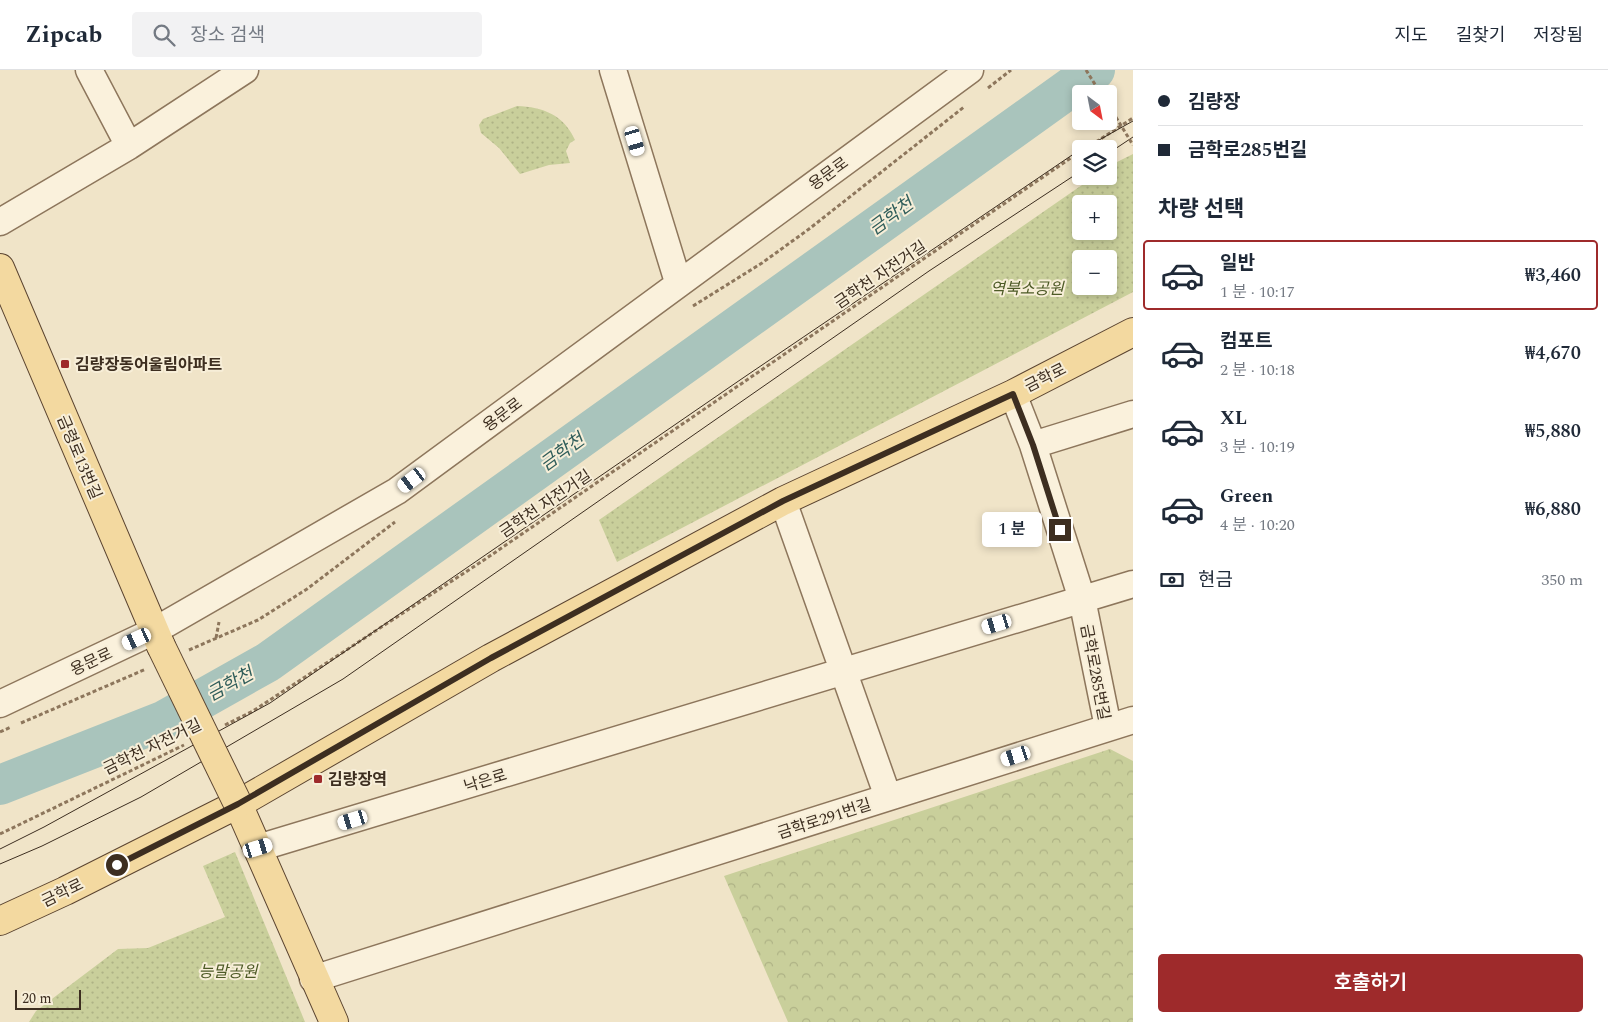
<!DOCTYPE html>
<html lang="ko">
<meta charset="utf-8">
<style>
body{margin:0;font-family:Spectral,"Noto Sans KR",serif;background:#f2f2f3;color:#1f2937;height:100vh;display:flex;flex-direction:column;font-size:19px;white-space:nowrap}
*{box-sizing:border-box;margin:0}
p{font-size:16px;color:#747a83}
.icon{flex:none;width:28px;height:28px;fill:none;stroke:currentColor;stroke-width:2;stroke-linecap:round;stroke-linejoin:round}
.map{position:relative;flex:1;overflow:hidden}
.drawer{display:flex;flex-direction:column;background:#fff;width:475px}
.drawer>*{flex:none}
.hud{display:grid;align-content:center;height:110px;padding:0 25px;background:#fff}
.needle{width:32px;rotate:148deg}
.buttons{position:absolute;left:1072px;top:15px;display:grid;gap:10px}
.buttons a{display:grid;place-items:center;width:45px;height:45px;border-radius:5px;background:#fff;box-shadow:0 2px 8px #0003;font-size:25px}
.scale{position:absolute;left:15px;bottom:12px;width:66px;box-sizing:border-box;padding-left:5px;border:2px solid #3d2e20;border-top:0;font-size:14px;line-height:18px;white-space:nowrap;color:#3d2e20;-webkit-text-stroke:4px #f7eed8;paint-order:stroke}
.end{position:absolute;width:22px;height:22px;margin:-11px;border:6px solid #3d2e20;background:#fff;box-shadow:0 0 0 2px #fff}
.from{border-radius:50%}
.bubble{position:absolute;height:35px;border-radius:5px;background:#fff;box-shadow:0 2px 8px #0003;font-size:16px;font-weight:600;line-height:35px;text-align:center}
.car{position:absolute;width:15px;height:30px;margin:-15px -8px;border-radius:6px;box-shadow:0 0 4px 1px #0007;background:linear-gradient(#fff 24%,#345 0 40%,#fff 0 76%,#345 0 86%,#fff 0)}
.hud b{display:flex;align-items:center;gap:18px;height:48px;font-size:19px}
.hud b+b{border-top:1px solid #e0e1e3}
.hud i{width:12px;height:12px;background:#1f2937}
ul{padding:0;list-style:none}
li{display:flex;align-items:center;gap:15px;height:70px;margin:0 10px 8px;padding:0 15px;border:2px solid transparent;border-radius:5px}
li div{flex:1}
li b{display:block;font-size:19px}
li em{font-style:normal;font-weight:600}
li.current{border-color:#9e2a2b}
li>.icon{width:45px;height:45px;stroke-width:1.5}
h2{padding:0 25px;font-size:22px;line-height:60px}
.pay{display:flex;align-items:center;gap:12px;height:55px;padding:0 25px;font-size:19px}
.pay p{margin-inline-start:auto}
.cta{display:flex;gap:10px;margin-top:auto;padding:10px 25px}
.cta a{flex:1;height:58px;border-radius:5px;background:#9e2a2b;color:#fff;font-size:20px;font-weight:600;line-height:58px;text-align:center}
header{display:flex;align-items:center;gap:30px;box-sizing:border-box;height:70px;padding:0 25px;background:#fff;border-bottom:1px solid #e0e1e3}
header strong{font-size:24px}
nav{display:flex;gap:28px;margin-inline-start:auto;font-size:18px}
.search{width:350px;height:45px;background:#f2f2f3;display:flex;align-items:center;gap:12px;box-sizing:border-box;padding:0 18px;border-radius:5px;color:#747a83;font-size:19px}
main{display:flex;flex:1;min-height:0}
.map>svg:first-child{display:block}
.forest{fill:url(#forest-crowns)}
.park{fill:url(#park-dots);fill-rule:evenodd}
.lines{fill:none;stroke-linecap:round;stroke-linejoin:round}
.river{stroke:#a9c4bc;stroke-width:40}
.minor-casing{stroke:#8d765c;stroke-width:29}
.major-casing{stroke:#5b4430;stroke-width:30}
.path{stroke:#8d765c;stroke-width:3;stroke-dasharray:4 2.5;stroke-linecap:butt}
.minor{stroke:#faf1dc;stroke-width:26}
.major{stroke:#f3d9a0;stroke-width:28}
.tram{stroke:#3d2e20;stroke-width:1}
.major-bridge-casing{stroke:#5b4430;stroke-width:30;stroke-linecap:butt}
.path-bridge{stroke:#8d765c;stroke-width:3;stroke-dasharray:4 2.5;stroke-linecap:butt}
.major-bridge{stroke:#f3d9a0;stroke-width:28}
.route{stroke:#3d2e20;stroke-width:6}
.poi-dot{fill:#9e2a2b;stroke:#f7eed8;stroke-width:2}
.labels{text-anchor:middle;stroke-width:4;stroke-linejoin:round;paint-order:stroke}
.street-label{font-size:16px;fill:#3d2e20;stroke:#f7eed8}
.park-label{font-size:16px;font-style:italic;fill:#4d5a26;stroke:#f7eed8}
.poi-label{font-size:16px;font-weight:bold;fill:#3d2e20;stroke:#f7eed8;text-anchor:start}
.water-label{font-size:18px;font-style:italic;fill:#2f5d5a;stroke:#f7eed8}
</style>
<header>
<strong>Zipcab</strong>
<div class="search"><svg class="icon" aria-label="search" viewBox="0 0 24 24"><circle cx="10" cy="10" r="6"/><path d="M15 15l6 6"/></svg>장소 검색</div>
<nav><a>지도</a><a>길찾기</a><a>저장됨</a></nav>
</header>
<main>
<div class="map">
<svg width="1133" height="952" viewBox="0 0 1133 952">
<defs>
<pattern id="forest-crowns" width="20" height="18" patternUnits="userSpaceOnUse" patternTransform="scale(1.25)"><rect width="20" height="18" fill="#c9cf9b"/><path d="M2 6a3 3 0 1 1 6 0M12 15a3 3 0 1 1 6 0" fill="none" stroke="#aeb285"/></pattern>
<pattern id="park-dots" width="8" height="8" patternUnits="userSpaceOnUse" patternTransform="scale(1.25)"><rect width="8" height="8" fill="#c9cf9b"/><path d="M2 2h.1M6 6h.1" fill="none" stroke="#aeb285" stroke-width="1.8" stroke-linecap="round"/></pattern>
</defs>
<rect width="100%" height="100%" fill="#f0e4c8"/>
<path class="forest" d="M1110,679l23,12v261h-345l-64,-146z"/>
<path class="park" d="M517,36c26,1 47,9 58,34l-5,3 -4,8 4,12 -21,2 -29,9 -21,-26 -18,-15 -2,-8 4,-6z
M1133,84v138l-516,270 -18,-42 496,-344h14v-10zM1081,134h28v27h-28zM1081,189h28v27h-28z
M235,782l70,170h-276l7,-11 82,-62 30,-1 77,-31 -22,-51z"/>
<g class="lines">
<path class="river" d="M0,715l165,-65 103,-58 827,-592"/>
<defs>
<path id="minor" d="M89,0l40,76
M613,0l65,212
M0,152l129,-76 116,-76
M1013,324l20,51 49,154 26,128
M1033,375l100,-31
M783,431l105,296
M0,634l154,-73 243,-140 573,-421
M258,778l875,-264
M313,909l820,-259"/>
<path id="major" d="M0,198l161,378
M238,734l96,218
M0,851l65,-30 173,-87 253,-146 292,-157 230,-107 120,-62"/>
</defs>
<use href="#minor" class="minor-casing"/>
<use href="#major" class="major-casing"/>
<path class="path" d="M1086,0l15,24
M988,18l23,-18
M1085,79l48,-31
M693,236l69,-43 47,-34 155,-122
M216,568l3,-16
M189,580l69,-30 49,-31 88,-67
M21,653l125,-54
M225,655l28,-14 231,-151 597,-409
M0,662l11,-5
M0,764l184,-89"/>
<use href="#minor" class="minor"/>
<use href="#major" class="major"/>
<path class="tram" d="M1083,79l50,-28
M1109,83l24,-16
M0,779l44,-22 226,-124 470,-323 341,-231
M0,794l42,-18 99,-49 202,-118 586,-408 152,-100"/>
<defs>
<path id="major-bridge" d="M161,576l77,158"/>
</defs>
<use href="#major-bridge" class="major-bridge-casing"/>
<path class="path-bridge" d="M1109,36l24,39"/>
<use href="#major-bridge" class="major-bridge"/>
</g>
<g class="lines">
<path class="route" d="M117,795l121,-61 253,-146 292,-157 230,-107 20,51 27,85"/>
</g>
<g class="poi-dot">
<rect x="60" y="289" width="10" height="10" rx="2.5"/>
<rect x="313" y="704" width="10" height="10" rx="2.5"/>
</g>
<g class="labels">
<g class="street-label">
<text transform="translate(828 103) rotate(-36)" y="6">용문로</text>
<text transform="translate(880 204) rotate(-34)" y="6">금학천 자전거길</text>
<text transform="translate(1045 307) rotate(-27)" y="6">금학로</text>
<text transform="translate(502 344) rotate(-37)" y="6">용문로</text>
<text transform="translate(80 387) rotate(67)" y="6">금령로13번길</text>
<text transform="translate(545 433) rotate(-34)" y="6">금학천 자전거길</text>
<text transform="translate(91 591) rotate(-25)" y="6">용문로</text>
<text transform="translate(1096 602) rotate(79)" y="6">금학로285번길</text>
<text transform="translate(152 676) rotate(-26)" y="6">금학천 자전거길</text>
<text transform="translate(485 710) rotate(-17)" y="6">낙은로</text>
<text transform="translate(824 748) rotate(-18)" y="6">금학로291번길</text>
<text transform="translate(62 822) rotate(-26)" y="6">금학로</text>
</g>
<g class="park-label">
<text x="1027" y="224">역북소공원</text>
<text x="228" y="907">능말공원</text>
</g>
<g class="poi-label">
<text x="75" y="300">김량장동어울림아파트</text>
<text x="328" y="715">김량장역</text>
</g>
<g class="water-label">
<text transform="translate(891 146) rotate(-36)" y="6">금학천</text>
<text transform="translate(562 382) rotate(-36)" y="6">금학천</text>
<text transform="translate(230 614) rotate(-29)" y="6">금학천</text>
</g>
</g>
</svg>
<div class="buttons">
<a><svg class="needle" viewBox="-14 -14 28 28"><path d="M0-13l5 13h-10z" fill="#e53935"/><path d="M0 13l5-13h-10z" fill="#747a83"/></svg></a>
<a><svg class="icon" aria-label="layers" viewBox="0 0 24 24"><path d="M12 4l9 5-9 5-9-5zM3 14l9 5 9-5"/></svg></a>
<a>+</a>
<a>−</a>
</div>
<div class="scale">20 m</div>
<i class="end from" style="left:117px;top:795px"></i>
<i class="end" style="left:1060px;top:460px"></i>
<div class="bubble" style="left:982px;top:442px;width:60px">1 분</div>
<i class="car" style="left:635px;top:71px;rotate:163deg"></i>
<i class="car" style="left:412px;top:410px;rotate:233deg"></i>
<i class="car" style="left:997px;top:554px;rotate:253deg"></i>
<i class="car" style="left:137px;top:569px;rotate:245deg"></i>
<i class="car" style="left:1016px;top:686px;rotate:252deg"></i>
<i class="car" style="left:353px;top:750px;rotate:253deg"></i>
<i class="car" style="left:258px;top:778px;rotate:73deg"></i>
</div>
<section class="drawer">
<div class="hud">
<b><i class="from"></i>김량장</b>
<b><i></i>금학로285번길</b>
</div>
<h2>차량 선택</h2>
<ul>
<li class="current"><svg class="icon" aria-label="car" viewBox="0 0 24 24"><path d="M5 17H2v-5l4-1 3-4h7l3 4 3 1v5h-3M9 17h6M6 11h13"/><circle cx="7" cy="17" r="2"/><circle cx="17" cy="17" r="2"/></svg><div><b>일반</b><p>1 분 · 10:17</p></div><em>₩3,460</em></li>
<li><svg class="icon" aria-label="car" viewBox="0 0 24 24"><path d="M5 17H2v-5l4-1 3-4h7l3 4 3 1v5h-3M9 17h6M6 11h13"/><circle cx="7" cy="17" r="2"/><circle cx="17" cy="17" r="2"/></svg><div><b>컴포트</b><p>2 분 · 10:18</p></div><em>₩4,670</em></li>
<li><svg class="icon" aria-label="car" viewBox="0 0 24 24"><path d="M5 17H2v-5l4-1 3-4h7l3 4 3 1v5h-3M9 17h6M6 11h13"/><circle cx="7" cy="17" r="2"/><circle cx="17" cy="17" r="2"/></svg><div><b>XL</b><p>3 분 · 10:19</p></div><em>₩5,880</em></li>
<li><svg class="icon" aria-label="car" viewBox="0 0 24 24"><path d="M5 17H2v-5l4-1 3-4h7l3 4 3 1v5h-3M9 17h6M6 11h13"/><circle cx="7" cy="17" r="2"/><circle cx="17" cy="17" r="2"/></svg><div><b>Green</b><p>4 분 · 10:20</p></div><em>₩6,880</em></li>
</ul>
<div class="pay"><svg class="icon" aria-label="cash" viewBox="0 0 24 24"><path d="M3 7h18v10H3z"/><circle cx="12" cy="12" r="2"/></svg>현금<p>350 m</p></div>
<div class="cta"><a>호출하기</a></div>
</section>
</main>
